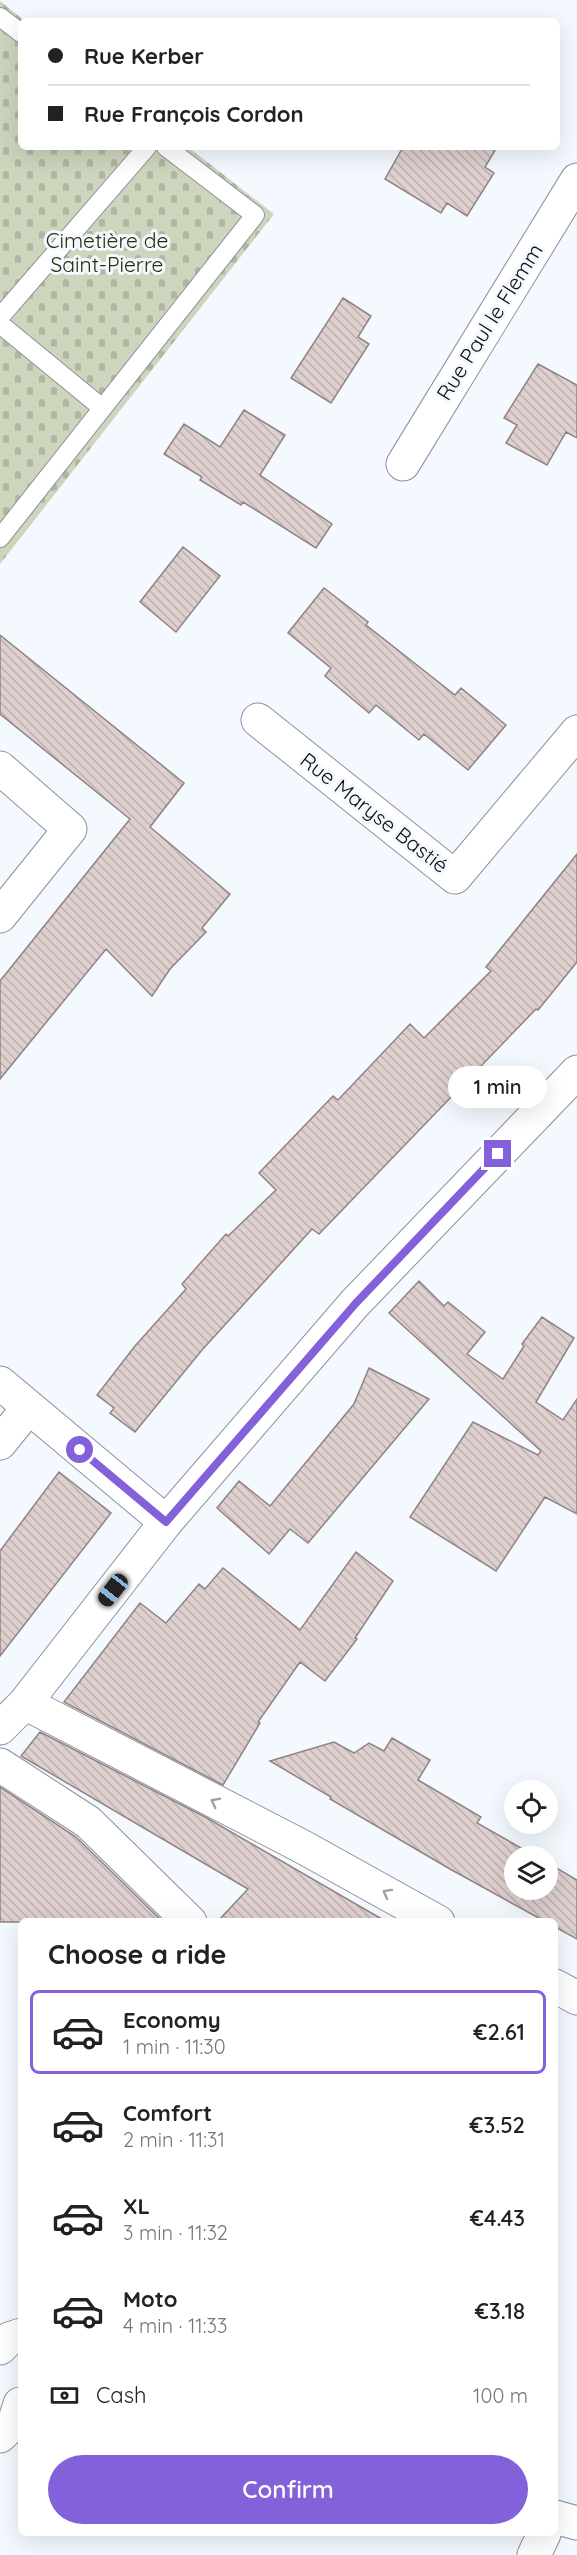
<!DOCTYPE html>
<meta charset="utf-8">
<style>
body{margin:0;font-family:Quicksand,sans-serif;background:#f2f2f2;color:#222;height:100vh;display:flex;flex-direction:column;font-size:22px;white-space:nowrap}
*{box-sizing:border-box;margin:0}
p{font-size:20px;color:#767676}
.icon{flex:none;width:33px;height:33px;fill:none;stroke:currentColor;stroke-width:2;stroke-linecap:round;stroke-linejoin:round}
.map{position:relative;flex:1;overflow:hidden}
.side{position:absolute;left:18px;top:1918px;width:540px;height:618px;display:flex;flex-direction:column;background:#fff;border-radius:9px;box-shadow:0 6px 24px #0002}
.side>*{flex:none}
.hud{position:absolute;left:18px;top:18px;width:542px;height:132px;border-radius:9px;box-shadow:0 6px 24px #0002;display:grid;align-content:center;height:132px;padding:0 30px;background:#fff}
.fabs{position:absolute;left:504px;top:1780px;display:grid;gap:12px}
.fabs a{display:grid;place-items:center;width:54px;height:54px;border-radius:50%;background:#fff;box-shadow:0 6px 24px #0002;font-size:30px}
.end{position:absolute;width:27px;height:27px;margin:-14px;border:8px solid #8261db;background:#fff;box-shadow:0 0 0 3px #fff}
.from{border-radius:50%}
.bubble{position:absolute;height:42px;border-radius:21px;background:#fff;box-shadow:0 6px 24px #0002;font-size:20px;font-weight:600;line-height:42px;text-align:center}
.car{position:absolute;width:18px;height:36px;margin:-18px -9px;border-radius:8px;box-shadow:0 0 4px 2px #0007;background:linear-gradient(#222 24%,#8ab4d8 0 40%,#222 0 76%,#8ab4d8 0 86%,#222 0)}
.hud b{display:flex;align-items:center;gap:21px;height:57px;font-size:22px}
.hud b+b{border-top:2px solid #e0e0e0}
.hud i{width:15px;height:15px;background:#222}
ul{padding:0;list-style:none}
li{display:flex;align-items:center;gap:18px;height:84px;margin:0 12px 9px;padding:0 18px;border:3px solid transparent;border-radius:9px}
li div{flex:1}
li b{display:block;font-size:22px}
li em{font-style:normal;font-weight:600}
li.on{border-color:#8261db}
li>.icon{width:54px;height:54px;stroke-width:1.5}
h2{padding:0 30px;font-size:27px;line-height:72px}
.pay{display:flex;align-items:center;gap:15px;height:66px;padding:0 30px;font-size:22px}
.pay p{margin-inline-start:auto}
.cta{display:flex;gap:12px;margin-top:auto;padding:12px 30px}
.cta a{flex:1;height:69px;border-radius:36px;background:#8261db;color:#fff;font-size:24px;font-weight:600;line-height:69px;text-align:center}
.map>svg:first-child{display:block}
.cemetery{fill:url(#cemetery-stones)}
.building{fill:url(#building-back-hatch);stroke:#908381;stroke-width:1.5}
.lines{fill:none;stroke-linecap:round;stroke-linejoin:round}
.lane-casing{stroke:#8c919b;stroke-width:20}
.street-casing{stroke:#8c919b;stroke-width:35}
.secondary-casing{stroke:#8c919b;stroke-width:35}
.lane{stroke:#fff;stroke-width:18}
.street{stroke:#fff;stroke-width:33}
.secondary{stroke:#fff;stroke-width:33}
.oneway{stroke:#9e9fa0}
.route{stroke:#8261db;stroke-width:8}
.labels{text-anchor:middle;stroke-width:6;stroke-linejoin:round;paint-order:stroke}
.park-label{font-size:21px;fill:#262f07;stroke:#f4f8ff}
.street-label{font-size:21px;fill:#0d0e12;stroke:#f4f8ff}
</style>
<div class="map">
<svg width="577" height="2555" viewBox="0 0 577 2555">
<defs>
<pattern id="cemetery-stones" width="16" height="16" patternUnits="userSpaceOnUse" patternTransform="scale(1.5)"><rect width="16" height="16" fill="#cdd5bd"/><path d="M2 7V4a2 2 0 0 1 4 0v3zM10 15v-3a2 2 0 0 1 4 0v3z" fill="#afb6a1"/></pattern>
<pattern id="building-back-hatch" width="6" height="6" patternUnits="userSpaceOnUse" patternTransform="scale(1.5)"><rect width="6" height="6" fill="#ded0ce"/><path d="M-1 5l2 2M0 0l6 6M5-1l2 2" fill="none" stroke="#bdb1b0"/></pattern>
</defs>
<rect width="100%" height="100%" fill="#f4f8ff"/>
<path class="cemetery" d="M0,1l25,20h-4v126h167l86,67 -274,350z"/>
<path class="building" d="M403,147h94l-12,20 9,6 -27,43 -20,-13 -6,10 -56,-34z
M343,298l28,18 -13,21 11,7 -38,59 -40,-25z
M538,364l39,21v53l-11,-6 -19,33 -41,-22 11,-18 -13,-7z
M244,410l41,25 -25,40 72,49 -16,24 -73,-46 -2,3 -41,-25 2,-3 -38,-23 20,-30 36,23z
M183,547l37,29 -44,56 -36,-30z
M324,588l44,34 -2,3 89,70 6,-7 45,37 -38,45 -44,-36 -5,6 -43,-35 -7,8 -44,-37 6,-8 -43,-35z
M0,635l184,148 -34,44 80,67 -28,34 4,4 -36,37 -18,27 -46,-47 -106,130v-98l130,-162 -130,-105z
M577,854v108l-39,48 -2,-1 -217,225 -7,-5 -110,121 -67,82 -25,-19 4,-5 -17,-13 38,-49 51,-57 -4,-5 44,-50 2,2 48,-46 -17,-17 74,-77 5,4 72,-76 14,14 67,-67 -5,-4z
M419,1281l25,25 4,-4 37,30 -18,22 36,25 21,-33 -2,-2 20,-27 32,21 -38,64 27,18 14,-21v115l-32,-17 -49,74 -86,-54 63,-95 65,33 3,-4 -152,-138z
M369,1368l60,31 -121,144 -18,-14 -21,25 -52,-46 22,-27 31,25 84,-102z
M59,1472l52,41 -111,143v-105z
M356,1552l37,29 -38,57 2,1 -32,42 -25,-19 -42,60 2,1 -37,62 -159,-83 76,-99 26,20 33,-39 6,5 18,-21 77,62z
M40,1732l167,86 180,104h-170l31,-33 -227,-133z
M392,1738l38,22 -12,20 63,37 -4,6 60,34h-23v33h34v-27l29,17v59l-22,-12v-5h-9l-96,-53 -120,-70 1,-2 -61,-36 64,-19 20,11 15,-10 15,8z
M0,1787l76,50 87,85h-163z"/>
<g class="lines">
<defs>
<path id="lane" d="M0,17l21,16
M0,317l147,-170
M0,324l101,83
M0,538l255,-323 -89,-68"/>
<path id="street" d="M403,464l174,-284
M258,720l197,157 122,-145
M0,768l70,61 -70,87
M0,1383l166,139
M0,1443l29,-36
M25,1703l278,144 135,75
M0,1765l88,57 102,100
M555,1986l22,12
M534,2555l10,-21"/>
<path id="secondary" d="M0,1728l25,-25 141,-181 189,-219 222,-231
M0,2348l9,-9 12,-4
M0,2436l14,-13 6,-19
M555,2517l22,6"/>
</defs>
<use href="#lane" class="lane-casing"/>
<use href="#street" class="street-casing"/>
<use href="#secondary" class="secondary-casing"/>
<use href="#lane" class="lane"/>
<use href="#street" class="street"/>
<use href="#secondary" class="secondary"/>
</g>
<defs><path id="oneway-chevron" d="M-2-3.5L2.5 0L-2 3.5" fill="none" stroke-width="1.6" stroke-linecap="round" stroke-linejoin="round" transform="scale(1.5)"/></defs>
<g class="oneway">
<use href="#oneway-chevron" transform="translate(215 1802) rotate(-153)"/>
<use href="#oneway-chevron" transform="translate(387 1893) rotate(-151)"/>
</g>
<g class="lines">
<path class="route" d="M80,1450l86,72 190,-219 142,-149"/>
</g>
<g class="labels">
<g class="park-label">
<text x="107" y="248">Cimetière de<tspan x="107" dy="24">Saint-Pierre</tspan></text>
</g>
<g class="street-label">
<text transform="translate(490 322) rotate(-58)" y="7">Rue Paul le Flemm</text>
<text transform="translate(374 813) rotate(38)" y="7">Rue Maryse Bastié</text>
</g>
</g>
</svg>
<div class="fabs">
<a><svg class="icon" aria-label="locate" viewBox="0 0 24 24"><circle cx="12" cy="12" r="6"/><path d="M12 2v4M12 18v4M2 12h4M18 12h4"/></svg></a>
<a><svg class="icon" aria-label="layers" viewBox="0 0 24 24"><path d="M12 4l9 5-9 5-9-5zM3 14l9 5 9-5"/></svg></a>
</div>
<i class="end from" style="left:80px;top:1450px"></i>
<i class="end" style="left:498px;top:1154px"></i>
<div class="bubble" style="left:448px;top:1066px;width:99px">1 min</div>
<i class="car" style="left:113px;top:1590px;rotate:218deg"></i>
<div class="hud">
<b><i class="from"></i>Rue Kerber</b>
<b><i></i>Rue François Cordon</b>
</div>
<section class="side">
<h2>Choose a ride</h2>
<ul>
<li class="on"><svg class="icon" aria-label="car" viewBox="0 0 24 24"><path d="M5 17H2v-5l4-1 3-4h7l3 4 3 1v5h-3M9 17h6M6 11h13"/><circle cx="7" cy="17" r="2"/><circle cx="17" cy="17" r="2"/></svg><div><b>Economy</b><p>1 min · 11:30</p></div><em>€2.61</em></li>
<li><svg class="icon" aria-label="car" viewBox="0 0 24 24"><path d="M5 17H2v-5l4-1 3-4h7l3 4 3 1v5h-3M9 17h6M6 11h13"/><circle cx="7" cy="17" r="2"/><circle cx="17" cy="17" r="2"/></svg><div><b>Comfort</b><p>2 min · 11:31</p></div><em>€3.52</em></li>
<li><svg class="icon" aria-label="car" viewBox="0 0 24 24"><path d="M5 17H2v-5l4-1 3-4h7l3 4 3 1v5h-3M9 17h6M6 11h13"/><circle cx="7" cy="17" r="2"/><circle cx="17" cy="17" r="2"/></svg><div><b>XL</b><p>3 min · 11:32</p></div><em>€4.43</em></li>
<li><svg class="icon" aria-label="car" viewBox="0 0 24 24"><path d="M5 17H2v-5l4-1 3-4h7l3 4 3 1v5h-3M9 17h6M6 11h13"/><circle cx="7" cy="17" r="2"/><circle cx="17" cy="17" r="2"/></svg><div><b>Moto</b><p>4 min · 11:33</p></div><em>€3.18</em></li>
</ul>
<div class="pay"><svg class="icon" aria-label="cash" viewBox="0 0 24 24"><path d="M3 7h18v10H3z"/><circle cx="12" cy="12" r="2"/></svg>Cash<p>100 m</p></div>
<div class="cta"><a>Confirm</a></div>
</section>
</div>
